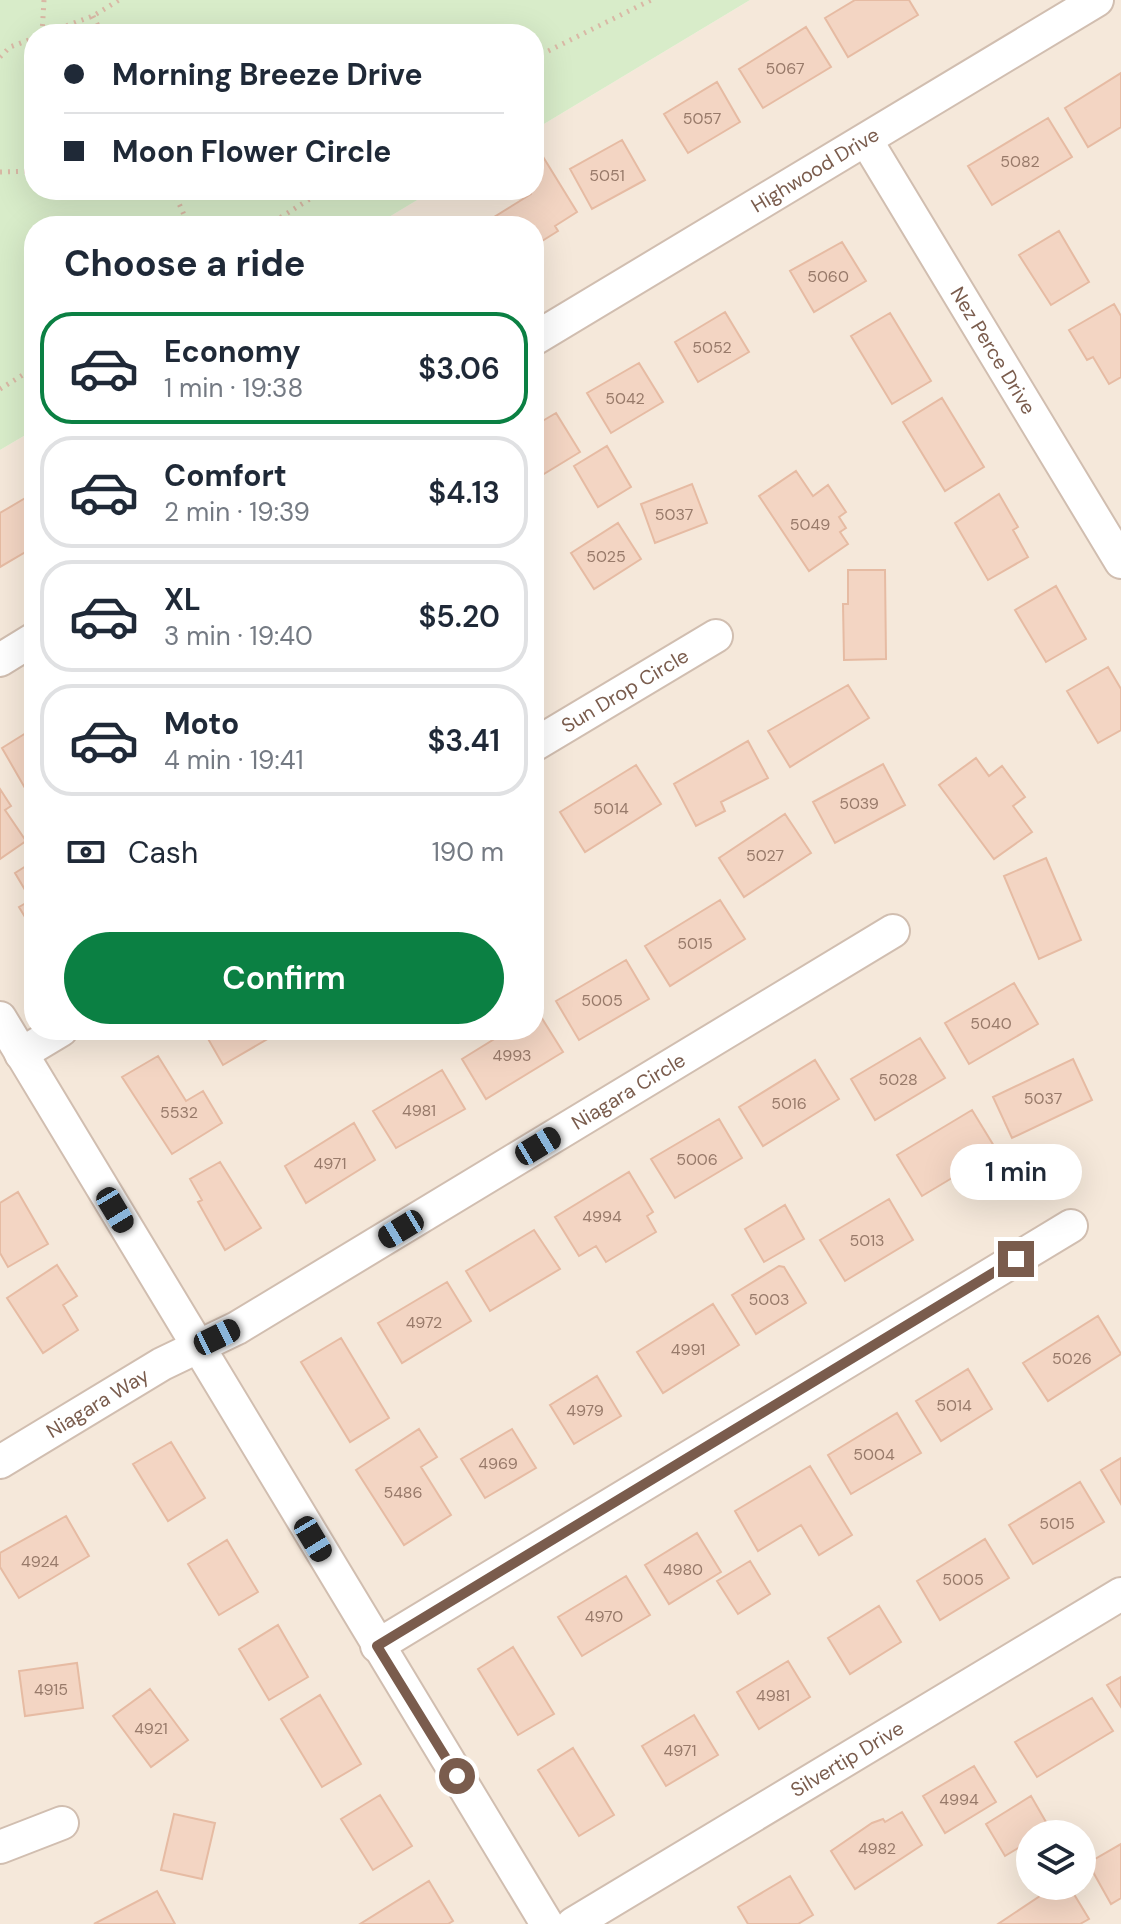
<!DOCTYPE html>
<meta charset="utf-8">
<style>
body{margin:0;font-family:"DM Sans",sans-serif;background:#f2f2f3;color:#1f2937;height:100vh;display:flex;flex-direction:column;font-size:30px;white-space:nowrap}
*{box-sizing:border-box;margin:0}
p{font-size:26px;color:#747a83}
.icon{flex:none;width:44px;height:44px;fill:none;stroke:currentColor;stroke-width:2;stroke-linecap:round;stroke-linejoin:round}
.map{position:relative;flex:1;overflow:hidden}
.side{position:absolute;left:24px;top:216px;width:520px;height:824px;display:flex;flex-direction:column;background:#fff;border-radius:32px;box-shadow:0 8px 32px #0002}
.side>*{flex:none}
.guide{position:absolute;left:24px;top:24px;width:520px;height:176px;border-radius:32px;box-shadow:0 8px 32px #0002;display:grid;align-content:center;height:176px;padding:0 40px;background:#fff}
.fabs{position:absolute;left:1016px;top:1820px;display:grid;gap:16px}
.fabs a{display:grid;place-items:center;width:80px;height:80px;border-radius:50%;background:#fff;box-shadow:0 8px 32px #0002;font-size:40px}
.end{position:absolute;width:36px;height:36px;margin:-18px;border:10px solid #7a5c4d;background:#fff;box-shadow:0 0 0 4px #fff}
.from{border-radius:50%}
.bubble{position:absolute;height:56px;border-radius:28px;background:#fff;box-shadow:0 8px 32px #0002;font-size:26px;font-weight:600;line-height:56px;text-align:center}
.car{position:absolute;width:24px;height:48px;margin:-24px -12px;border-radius:10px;box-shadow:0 0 6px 2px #0007;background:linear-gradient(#222 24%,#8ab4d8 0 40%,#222 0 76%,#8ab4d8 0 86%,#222 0)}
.guide b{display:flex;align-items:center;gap:28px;height:76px;font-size:30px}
.guide b+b{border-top:2px solid #e0e1e3}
.guide i{width:20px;height:20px;background:#1f2937}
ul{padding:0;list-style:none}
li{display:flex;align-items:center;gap:24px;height:112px;margin:0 16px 12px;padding:0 24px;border:4px solid #e0e1e3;border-radius:32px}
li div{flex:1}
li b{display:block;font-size:30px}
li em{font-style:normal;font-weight:600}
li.current{border-color:#0b8043}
li>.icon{width:72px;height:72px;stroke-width:1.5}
h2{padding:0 40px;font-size:36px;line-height:96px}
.pay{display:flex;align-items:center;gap:20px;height:88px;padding:0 40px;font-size:30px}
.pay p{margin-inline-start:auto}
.button{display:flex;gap:16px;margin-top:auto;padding:16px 40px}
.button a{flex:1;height:92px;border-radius:48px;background:#0b8043;color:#fff;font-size:32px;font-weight:600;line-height:92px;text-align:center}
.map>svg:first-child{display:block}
.residential{fill:#f5e8da;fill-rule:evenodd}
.green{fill:#d8ecc9}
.building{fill:#f3d5c3;stroke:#e6bba3;stroke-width:2}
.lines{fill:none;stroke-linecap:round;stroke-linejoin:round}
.minor-casing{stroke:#d1beb0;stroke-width:36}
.path{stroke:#d9b8a5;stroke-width:5;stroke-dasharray:2 6;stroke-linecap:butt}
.minor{stroke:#fff;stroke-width:32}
.route{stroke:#7a5c4d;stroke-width:10}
.labels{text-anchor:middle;stroke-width:6;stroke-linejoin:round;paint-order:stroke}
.number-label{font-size:16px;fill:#987a6a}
.street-label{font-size:20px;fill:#7a5c4d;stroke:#fffaf3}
</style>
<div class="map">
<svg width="1121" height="1924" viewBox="0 0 1121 1924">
<rect width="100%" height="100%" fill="#fdf6ec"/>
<path class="residential" d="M750,0h371v1924h-1121v-1474l34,-20v600h500v-804h-160l60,-36h100v-60zM1030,1834h52v52h-52z"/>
<path class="green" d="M0,0h750l-216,130v-96h-500v156h400l-60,36h-340v204l-34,20z"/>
<path class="building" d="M855,0h54l9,15 -70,42 -23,-39z
M806,27l25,40 -68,41 -24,-39z
M1121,73v54l-33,20 -23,-39z
M717,82l23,40 -52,31 -24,-39z
M1048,118l24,39 -80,48 -24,-39z
M622,140l23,40 -53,29 -22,-40z
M537,147l40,65 -22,14 3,5 -24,15v-20l-51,-2 48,-30 3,-45z
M1059,231l30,51 -38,23 -32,-50z
M842,242l24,39 -52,31 -24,-41z
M1114,304l7,12v61l-12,7 -16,-27 -6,3 -18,-30z
M725,312l24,40 -51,30 -23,-40z
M890,313l41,68 -39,23 -41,-68z
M639,363l24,39 -52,31 -24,-40z
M942,398l42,69 -39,24 -42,-69z
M556,413l24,39 -46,28v-54z
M607,446l24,41 -33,20 -24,-41z
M796,471l17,25 15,-11 18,27 -7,5 7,11 -6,4 8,12 -39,27 -50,-75z
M692,484l15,39 -52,20 -14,-39z
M999,494l19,33 -5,3 15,27 -40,23 -33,-57z
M27,497l7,12v38l-34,20v-54z
M618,523l23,36 -47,30 -23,-36z
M848,570h37l1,89 -42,1 -1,-56h5z
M1056,586l30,53 -40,23 -31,-52z
M1108,667l13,22v41l-23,13 -31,-52z
M848,685l21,33 -79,49 -22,-36z
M34,728v54l-9,6 -23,-40z
M748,741l20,37 -47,24 4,9 -29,15 -22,-42z
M976,758l13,18 13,-10 23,31 -12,9 19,26 -38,27 -55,-74z
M883,764l22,41 -70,38 -22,-41z
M636,765l25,39 -76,48 -25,-40z
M0,789l11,17 -6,4 21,31 -26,18z
M785,814l26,39 -67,44 -25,-39z
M1046,858l35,82 -42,19 -35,-83z
M34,861v71l-15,-25 12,-7 -16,-27z
M720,900l25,39 -75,47 -25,-40z
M626,960l23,39 -70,41 -23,-39z
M1014,983l24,41 -69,40 -24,-41z
M538,1012l25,40 -77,47 -24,-40 47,-29h25v-15z
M203,1030h80l-60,35z
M920,1038l25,40 -70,42 -24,-41z
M158,1056l28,45 17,-10 19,32 -50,31 -50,-77z
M1073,1059l19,41 -80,38 -19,-41z
M815,1060l24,39 -76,47 -24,-39z
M442,1070l23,39 -69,39 -23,-37z
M972,1110l25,41 -75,45 -25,-41z
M719,1119l23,39 -67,40 -24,-39z
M354,1123l21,37 -69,43 -21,-37z
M220,1162l41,66 -36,22 -27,-48 4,-2 -12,-21z
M629,1172l24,40 -6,4 9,16 -50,30 -10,-16 -17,10 -24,-39z
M18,1192l30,52 -40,23 -8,-14v-50z
M889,1199l24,41 -68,41 -25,-41z
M785,1205l19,34 -40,23 -19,-33z
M534,1230l26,39 -70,42 -24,-40z
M57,1265l20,31 -14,9 15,25 -35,23 -36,-55z
M779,1266l5,1 22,36 -50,31 -24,-39z
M447,1282l24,39 -69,42 -24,-40z
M713,1304l26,41 -76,48 -26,-41z
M1098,1316l23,38 -73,47 -25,-38z
M341,1338l48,80 -39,24 -49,-80z
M968,1369l24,40 -51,32 -25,-40z
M597,1376l24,40 -47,28 -24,-39z
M897,1413l24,40 -70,41 -23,-39z
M419,1429l18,28 -16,10 30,48 -47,30 -48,-75z
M512,1429l24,39 -51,30 -24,-39z
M171,1442l34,56 -37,23 -35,-57z
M1121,1458v46l-20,-34z
M810,1466l42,69 -33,20 -18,-30 -43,26 -23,-40z
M1080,1482l24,40 -71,42 -24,-39z
M66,1516l23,40 -70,42 -19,-31v-14z
M697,1533l24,39 -52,32 -24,-39z
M985,1539l24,39 -69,42 -23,-39z
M227,1540l31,52 -39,23 -31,-51z
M750,1561l20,33 -32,20 -21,-33z
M626,1576l24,39 -68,41 -24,-39z
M879,1606l22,36 -51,32 -22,-36z
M278,1625l30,52 -39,23 -30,-51z
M513,1647l41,67 -36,21 -40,-66z
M788,1661l22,36 -51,32 -22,-37z
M77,1663l6,45 -58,8 -6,-45z
M1121,1677v30l-14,-22z
M150,1689l38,51 -37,27 -38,-51z
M320,1695l41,69 -39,23 -41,-68z
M1092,1698l21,33 -76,46 -22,-35z
M694,1715l24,40 -52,31 -24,-40z
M573,1748l41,67 -35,21 -41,-66z
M974,1766l22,36 -51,31 -22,-37z
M380,1795l32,51 -39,24 -32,-51z
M1031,1796l19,33 -8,5h-12v7l-25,15 -19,-32z
M902,1812l20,33 -67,44 -24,-38 41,-28 11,-4 2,3z
M174,1814l41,9 -13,56 -41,-9z
M1121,1844v54l-10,6 -23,-41z
M790,1876l23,39 -15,9h-50l-10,-17z
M429,1881l24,40 -5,3h-88z
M1055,1886h14l20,33 -9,5h-82z
M157,1891l18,33h-81z"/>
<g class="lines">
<defs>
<g id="minor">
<path id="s1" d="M866,140l255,422"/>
<path id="s2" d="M534,339l563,-339"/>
<path d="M0,660l34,-21"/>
<path id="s3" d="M534,745l182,-109"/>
<path d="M0,1018l547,906"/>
<path d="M21,1054l40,-24"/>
<path id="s4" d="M0,1462l162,-98 75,-36 656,-397"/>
<path d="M377,1646l694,-420"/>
<path d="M0,1847l62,-24"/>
<path id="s5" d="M573,1924l548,-330"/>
</g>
</defs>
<use href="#minor" class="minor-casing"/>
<path class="path" d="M93,16l9,18
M42,34l2,-34
M44,34l49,-18 26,-16
M0,57l10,-10 24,-9
M534,58l117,-58
M0,172l34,-1
M173,190l16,36
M267,226l57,-36
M0,389l34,-21"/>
<use href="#minor" class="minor"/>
</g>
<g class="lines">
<path class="route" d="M457,1776l-80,-130 639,-387"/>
</g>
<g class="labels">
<g class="number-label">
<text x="785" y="74">5067</text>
<text x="702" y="124">5057</text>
<text x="1020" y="167">5082</text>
<text x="607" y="181">5051</text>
<text x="828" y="282">5060</text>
<text x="712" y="353">5052</text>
<text x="625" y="404">5042</text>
<text x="674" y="520">5037</text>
<text x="810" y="530">5049</text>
<text x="606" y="562">5025</text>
<text x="859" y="809">5039</text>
<text x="611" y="814">5014</text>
<text x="765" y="861">5027</text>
<text x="695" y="949">5015</text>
<text x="602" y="1006">5005</text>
<text x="991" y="1029">5040</text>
<text x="512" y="1061">4993</text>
<text x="898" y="1085">5028</text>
<text x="1043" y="1104">5037</text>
<text x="789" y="1109">5016</text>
<text x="419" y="1116">4981</text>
<text x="179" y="1118">5532</text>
<text x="697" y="1165">5006</text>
<text x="330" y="1169">4971</text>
<text x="602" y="1222">4994</text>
<text x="867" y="1246">5013</text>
<text x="769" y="1305">5003</text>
<text x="424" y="1328">4972</text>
<text x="688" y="1355">4991</text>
<text x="1072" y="1364">5026</text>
<text x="954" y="1411">5014</text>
<text x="585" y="1416">4979</text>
<text x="874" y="1460">5004</text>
<text x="498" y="1469">4969</text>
<text x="403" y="1498">5486</text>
<text x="1057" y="1529">5015</text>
<text x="40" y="1567">4924</text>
<text x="683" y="1575">4980</text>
<text x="963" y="1585">5005</text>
<text x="604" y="1622">4970</text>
<text x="51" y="1695">4915</text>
<text x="773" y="1701">4981</text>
<text x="151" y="1734">4921</text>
<text x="680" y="1756">4971</text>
<text x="959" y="1805">4994</text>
<text x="877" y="1854">4982</text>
</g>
<g class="street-label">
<text dy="7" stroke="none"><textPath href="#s2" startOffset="328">Highwood Drive</textPath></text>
<text dy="7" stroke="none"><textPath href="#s1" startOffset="246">Nez Perce Drive</textPath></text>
<text dy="7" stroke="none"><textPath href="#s3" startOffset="106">Sun Drop Circle</textPath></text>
<text dy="7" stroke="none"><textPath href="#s4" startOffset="730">Niagara Circle</textPath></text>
<text dy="7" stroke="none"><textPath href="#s4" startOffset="114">Niagara Way</textPath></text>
<text dy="7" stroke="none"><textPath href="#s5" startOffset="320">Silvertip Drive</textPath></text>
</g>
</g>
</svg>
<div class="fabs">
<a><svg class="icon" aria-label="layers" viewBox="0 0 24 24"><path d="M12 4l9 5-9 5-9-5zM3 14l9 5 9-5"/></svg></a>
</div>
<i class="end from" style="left:457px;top:1776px"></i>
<i class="end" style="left:1016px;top:1259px"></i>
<div class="bubble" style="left:950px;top:1144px;width:132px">1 min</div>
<i class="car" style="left:538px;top:1146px;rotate:59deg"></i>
<i class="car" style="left:115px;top:1210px;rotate:149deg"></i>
<i class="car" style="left:401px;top:1229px;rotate:239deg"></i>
<i class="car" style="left:217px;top:1337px;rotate:64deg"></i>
<i class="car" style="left:313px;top:1539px;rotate:149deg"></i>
<div class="guide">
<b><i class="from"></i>Morning Breeze Drive</b>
<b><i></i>Moon Flower Circle</b>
</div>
<section class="side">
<h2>Choose a ride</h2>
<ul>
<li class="current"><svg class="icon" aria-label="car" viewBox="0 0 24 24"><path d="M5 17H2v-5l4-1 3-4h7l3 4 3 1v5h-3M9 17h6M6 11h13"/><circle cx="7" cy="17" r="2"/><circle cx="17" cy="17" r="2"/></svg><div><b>Economy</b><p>1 min · 19:38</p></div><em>$3.06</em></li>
<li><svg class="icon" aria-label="car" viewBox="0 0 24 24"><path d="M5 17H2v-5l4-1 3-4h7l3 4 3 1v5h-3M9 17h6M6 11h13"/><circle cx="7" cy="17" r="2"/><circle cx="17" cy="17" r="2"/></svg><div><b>Comfort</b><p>2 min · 19:39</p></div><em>$4.13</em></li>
<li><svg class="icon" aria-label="car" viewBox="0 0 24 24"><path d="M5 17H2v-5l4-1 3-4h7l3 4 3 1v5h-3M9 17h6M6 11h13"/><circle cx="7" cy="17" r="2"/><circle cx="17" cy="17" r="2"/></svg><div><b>XL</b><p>3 min · 19:40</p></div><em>$5.20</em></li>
<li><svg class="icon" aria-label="car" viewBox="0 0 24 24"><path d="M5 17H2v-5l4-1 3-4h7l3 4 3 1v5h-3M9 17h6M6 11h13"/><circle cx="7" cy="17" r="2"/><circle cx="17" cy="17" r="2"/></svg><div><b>Moto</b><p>4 min · 19:41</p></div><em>$3.41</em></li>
</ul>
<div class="pay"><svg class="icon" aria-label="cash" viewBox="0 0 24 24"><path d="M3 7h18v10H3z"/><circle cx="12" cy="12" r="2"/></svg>Cash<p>190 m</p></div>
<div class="button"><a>Confirm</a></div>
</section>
</div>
